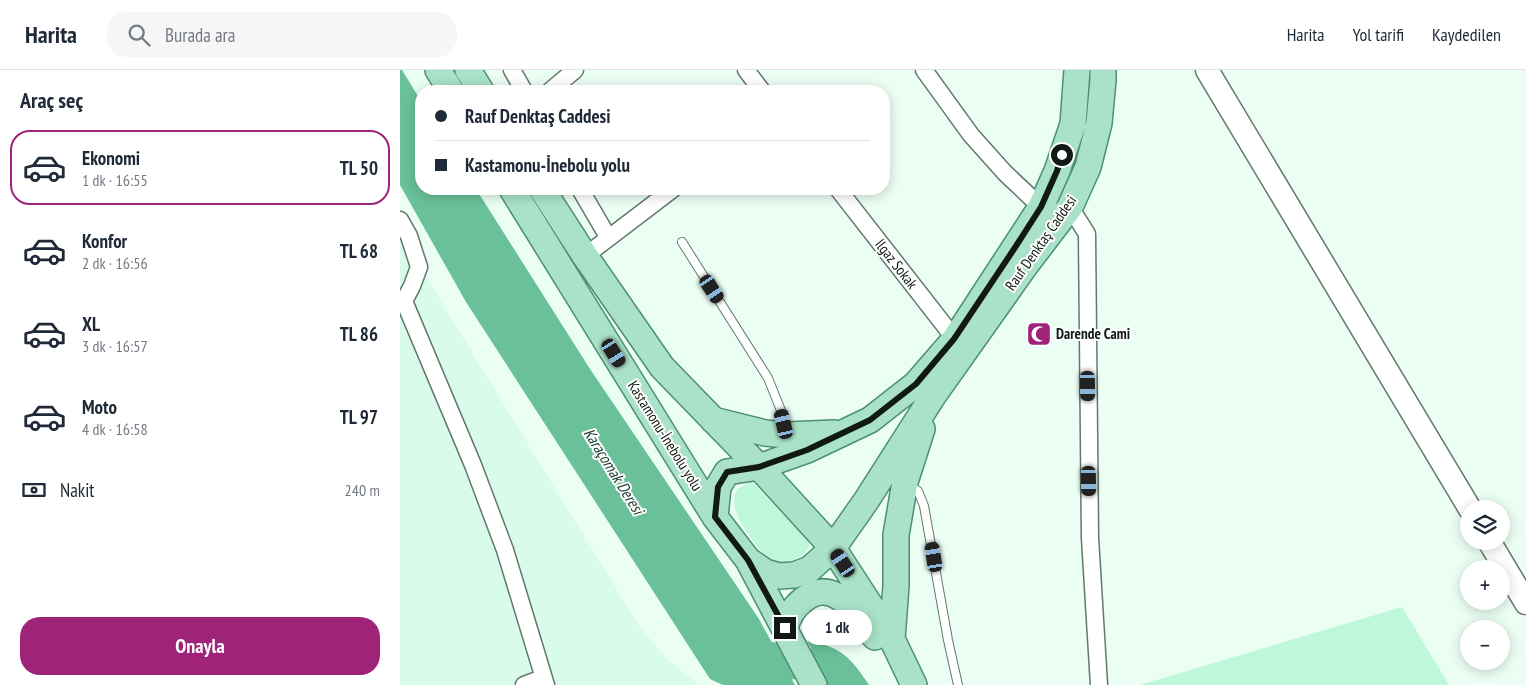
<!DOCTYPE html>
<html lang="tr">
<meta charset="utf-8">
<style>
body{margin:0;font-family:"PT Sans Narrow",sans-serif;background:#f6f6f7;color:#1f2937;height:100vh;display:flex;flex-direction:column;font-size:19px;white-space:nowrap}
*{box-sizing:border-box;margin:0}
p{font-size:16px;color:#747a83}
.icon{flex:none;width:28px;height:28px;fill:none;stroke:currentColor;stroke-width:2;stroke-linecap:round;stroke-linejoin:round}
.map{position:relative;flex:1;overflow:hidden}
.drawer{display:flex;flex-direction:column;background:#fff;width:400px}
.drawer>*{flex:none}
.guide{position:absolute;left:15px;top:15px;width:475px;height:110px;border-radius:20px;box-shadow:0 2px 12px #0003;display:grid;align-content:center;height:110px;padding:0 20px;background:#fff}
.fabs{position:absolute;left:1060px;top:430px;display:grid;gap:10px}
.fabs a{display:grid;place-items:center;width:50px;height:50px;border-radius:50%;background:#fff;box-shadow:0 2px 12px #0003;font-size:25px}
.end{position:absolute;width:22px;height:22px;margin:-11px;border:6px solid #101914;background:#fff;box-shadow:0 0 0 2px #fff}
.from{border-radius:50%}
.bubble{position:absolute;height:35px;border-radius:18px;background:#fff;box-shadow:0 2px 12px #0003;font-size:16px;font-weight:800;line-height:35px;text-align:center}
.car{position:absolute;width:15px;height:30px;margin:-15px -8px;border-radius:6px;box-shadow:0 0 4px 1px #0007;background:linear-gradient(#222 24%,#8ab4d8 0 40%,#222 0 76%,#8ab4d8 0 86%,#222 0)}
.guide b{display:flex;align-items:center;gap:18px;height:48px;font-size:19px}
.guide b+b{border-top:1px solid #e0e1e3}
.guide i{width:12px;height:12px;background:#1f2937}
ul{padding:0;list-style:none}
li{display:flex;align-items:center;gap:15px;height:75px;margin:0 10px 8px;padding:0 10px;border:2px solid transparent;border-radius:20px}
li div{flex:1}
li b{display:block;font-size:19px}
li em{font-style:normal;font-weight:800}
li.active{border-color:#9e2379}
li>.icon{width:45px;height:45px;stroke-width:1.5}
h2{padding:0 20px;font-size:22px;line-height:60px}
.pay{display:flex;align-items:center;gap:12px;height:55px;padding:0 20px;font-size:19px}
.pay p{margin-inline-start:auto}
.action{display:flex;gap:10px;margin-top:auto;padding:10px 20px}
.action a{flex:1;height:58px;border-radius:20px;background:#9e2379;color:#fff;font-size:20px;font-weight:800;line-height:58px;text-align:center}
header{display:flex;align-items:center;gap:30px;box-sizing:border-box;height:70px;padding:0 25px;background:#fff;border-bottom:1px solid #e0e1e3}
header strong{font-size:24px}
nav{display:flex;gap:28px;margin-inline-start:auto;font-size:18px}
.search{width:350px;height:45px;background:#f6f6f7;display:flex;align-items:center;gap:12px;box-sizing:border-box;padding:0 18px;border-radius:20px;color:#747a83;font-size:19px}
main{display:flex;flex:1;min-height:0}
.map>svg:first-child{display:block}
.built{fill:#d9fbe9}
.green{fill:#bff7db}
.water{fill:#69c099}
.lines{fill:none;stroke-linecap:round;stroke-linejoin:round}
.river{stroke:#69c099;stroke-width:32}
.lane-casing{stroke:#62786d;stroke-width:10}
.street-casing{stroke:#62786d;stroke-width:19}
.secondary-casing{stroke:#62786d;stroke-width:25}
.primary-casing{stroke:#4e8f72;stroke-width:28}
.lane{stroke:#fff;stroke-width:8}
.street{stroke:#fff;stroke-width:16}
.secondary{stroke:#fff;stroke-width:22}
.primary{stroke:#a9e2c8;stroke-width:25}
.route{stroke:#101914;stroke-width:6}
.labels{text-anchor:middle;stroke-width:4;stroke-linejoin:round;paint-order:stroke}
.street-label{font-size:15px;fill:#101914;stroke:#fff}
.poi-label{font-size:15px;font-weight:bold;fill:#101914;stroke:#fff;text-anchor:start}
.water-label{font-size:16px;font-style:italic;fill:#1c4232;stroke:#fff}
</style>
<header>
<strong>Harita</strong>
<div class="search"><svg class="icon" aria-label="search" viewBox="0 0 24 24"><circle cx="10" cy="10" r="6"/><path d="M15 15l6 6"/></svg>Burada ara</div>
<nav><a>Harita</a><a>Yol tarifi</a><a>Kaydedilen</a></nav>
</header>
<main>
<section class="drawer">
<h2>Araç seç</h2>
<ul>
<li class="active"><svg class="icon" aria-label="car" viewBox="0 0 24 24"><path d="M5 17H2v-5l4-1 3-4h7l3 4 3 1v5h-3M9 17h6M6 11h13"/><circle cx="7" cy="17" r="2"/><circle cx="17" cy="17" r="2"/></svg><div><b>Ekonomi</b><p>1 dk · 16:55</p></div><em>TL 50</em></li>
<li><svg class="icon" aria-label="car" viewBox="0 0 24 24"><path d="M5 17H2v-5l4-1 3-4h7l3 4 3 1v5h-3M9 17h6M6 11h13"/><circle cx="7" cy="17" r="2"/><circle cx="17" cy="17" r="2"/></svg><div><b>Konfor</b><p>2 dk · 16:56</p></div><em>TL 68</em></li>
<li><svg class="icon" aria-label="car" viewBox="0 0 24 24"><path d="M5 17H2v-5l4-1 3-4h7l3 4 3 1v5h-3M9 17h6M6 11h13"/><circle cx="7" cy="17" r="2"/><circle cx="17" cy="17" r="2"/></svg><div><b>XL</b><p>3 dk · 16:57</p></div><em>TL 86</em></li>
<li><svg class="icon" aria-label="car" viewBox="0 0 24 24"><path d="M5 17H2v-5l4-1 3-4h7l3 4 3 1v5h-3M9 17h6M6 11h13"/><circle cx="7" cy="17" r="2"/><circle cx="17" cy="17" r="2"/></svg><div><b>Moto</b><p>4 dk · 16:58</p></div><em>TL 97</em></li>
</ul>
<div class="pay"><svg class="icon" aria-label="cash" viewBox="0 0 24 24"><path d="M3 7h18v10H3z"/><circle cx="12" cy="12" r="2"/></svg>Nakit<p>240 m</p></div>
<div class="action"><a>Onayla</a></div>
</section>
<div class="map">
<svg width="1126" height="615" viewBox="0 0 1126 615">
<rect width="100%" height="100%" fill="#eafef3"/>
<path class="built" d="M0,164l239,392 28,33 32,26h-299z"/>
<path class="green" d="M352,412l55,57c1,1 3,6 2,7 -1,11 -26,19 -35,17 -1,0 -6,-3 -7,-4 -11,-16 -44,-50 -29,-70 3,-3 10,-5 14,-7z
M1002,537l47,78h-309z"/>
<path class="water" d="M0,0h2l19,31v88h55l114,180 169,250 36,66h-72l-13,-6 -244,-377 -66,-117z
M407,571c34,5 44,17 62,44h-36z"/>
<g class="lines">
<path class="river" d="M340,577c14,6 27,11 41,14 26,6 44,-2 62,24"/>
<defs>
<path id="lane" d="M282,172l86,136 14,35 4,17
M508,414l10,7 6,15 24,134 10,45"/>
<path id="street" d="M112,0l12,21
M346,0l16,21
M524,0l47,65 34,38 36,34
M150,21l25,-21
M180,119l28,48
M438,119l117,150
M670,137l17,27 3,304 9,147
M0,150l9,16 10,31 -7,19 -8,15 -4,3
M185,186l88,-67
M4,231l69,164 32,85 41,135
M124,615l19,-7"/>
<path id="secondary" d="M807,0l263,439
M1089,471l37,62"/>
<path id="primary" d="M38,0l13,21
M68,0l13,21
M112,119l203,328 33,43 66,125
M142,119l43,67 77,111 97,100 74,81 59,91 22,46
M313,350l52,13 22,2 47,-2
M315,447l3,-30 9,-15 32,-5 48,-17 63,-30 46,-36 39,-45 86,-132 16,-36 16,-47 4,-54
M348,490l17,12 14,4 15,-1 16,-6 23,-21 33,-47 67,-105 92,-130 45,-59 18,-40 11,-44 4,-43v-10
M385,558c3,-12 8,-20 18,-28 32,-25 54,15 72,37
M492,569l4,-53v-51l9,-53 17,-53"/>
</defs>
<use href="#lane" class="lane-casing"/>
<use href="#street" class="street-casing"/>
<use href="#secondary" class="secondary-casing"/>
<use href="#primary" class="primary-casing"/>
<use href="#lane" class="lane"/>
<use href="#street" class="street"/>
<use href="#secondary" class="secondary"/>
<use href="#primary" class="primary"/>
</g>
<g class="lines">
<path class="route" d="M385,558l-37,-68 -33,-43 3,-30 9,-15 32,-5 48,-17 63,-30 46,-36 38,-45 62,-93 25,-39 16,-36 5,-16"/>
</g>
<defs>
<symbol id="mosque-square" viewBox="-11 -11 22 22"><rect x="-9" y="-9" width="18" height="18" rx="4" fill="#9e2379" stroke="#fff"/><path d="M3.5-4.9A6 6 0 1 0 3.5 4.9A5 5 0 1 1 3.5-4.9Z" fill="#fff"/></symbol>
</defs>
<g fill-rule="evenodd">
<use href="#mosque-square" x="625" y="250" width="28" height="28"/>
</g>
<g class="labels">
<g class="street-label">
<text transform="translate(641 173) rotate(-55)" y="5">Rauf Denktaş Caddesi</text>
<text transform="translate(496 194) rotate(52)" y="5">Ilgaz Sokak</text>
<text transform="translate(265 366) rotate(58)" y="5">Kastamonu-İnebolu yolu</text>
</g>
<g class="poi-label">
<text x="656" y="269">Darende Cami</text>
</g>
<g class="water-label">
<text transform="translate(214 401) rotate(58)" y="6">Karaçomak Deresi</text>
</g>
</g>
</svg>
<div class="fabs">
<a><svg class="icon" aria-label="layers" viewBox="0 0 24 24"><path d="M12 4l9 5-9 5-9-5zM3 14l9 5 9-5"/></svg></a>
<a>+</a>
<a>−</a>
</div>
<i class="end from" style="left:662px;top:85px"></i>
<i class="end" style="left:385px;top:558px"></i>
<div class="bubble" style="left:402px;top:540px;width:70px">1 dk</div>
<i class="car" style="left:312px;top:219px;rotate:147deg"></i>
<i class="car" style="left:214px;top:283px;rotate:148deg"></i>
<i class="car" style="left:688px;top:316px;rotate:179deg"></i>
<i class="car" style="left:384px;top:354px;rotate:347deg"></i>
<i class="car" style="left:689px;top:411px;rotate:179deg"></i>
<i class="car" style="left:534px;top:487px;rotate:351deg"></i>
<i class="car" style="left:443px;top:493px;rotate:326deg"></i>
<div class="guide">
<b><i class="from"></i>Rauf Denktaş Caddesi</b>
<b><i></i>Kastamonu-İnebolu yolu</b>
</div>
</div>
</main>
